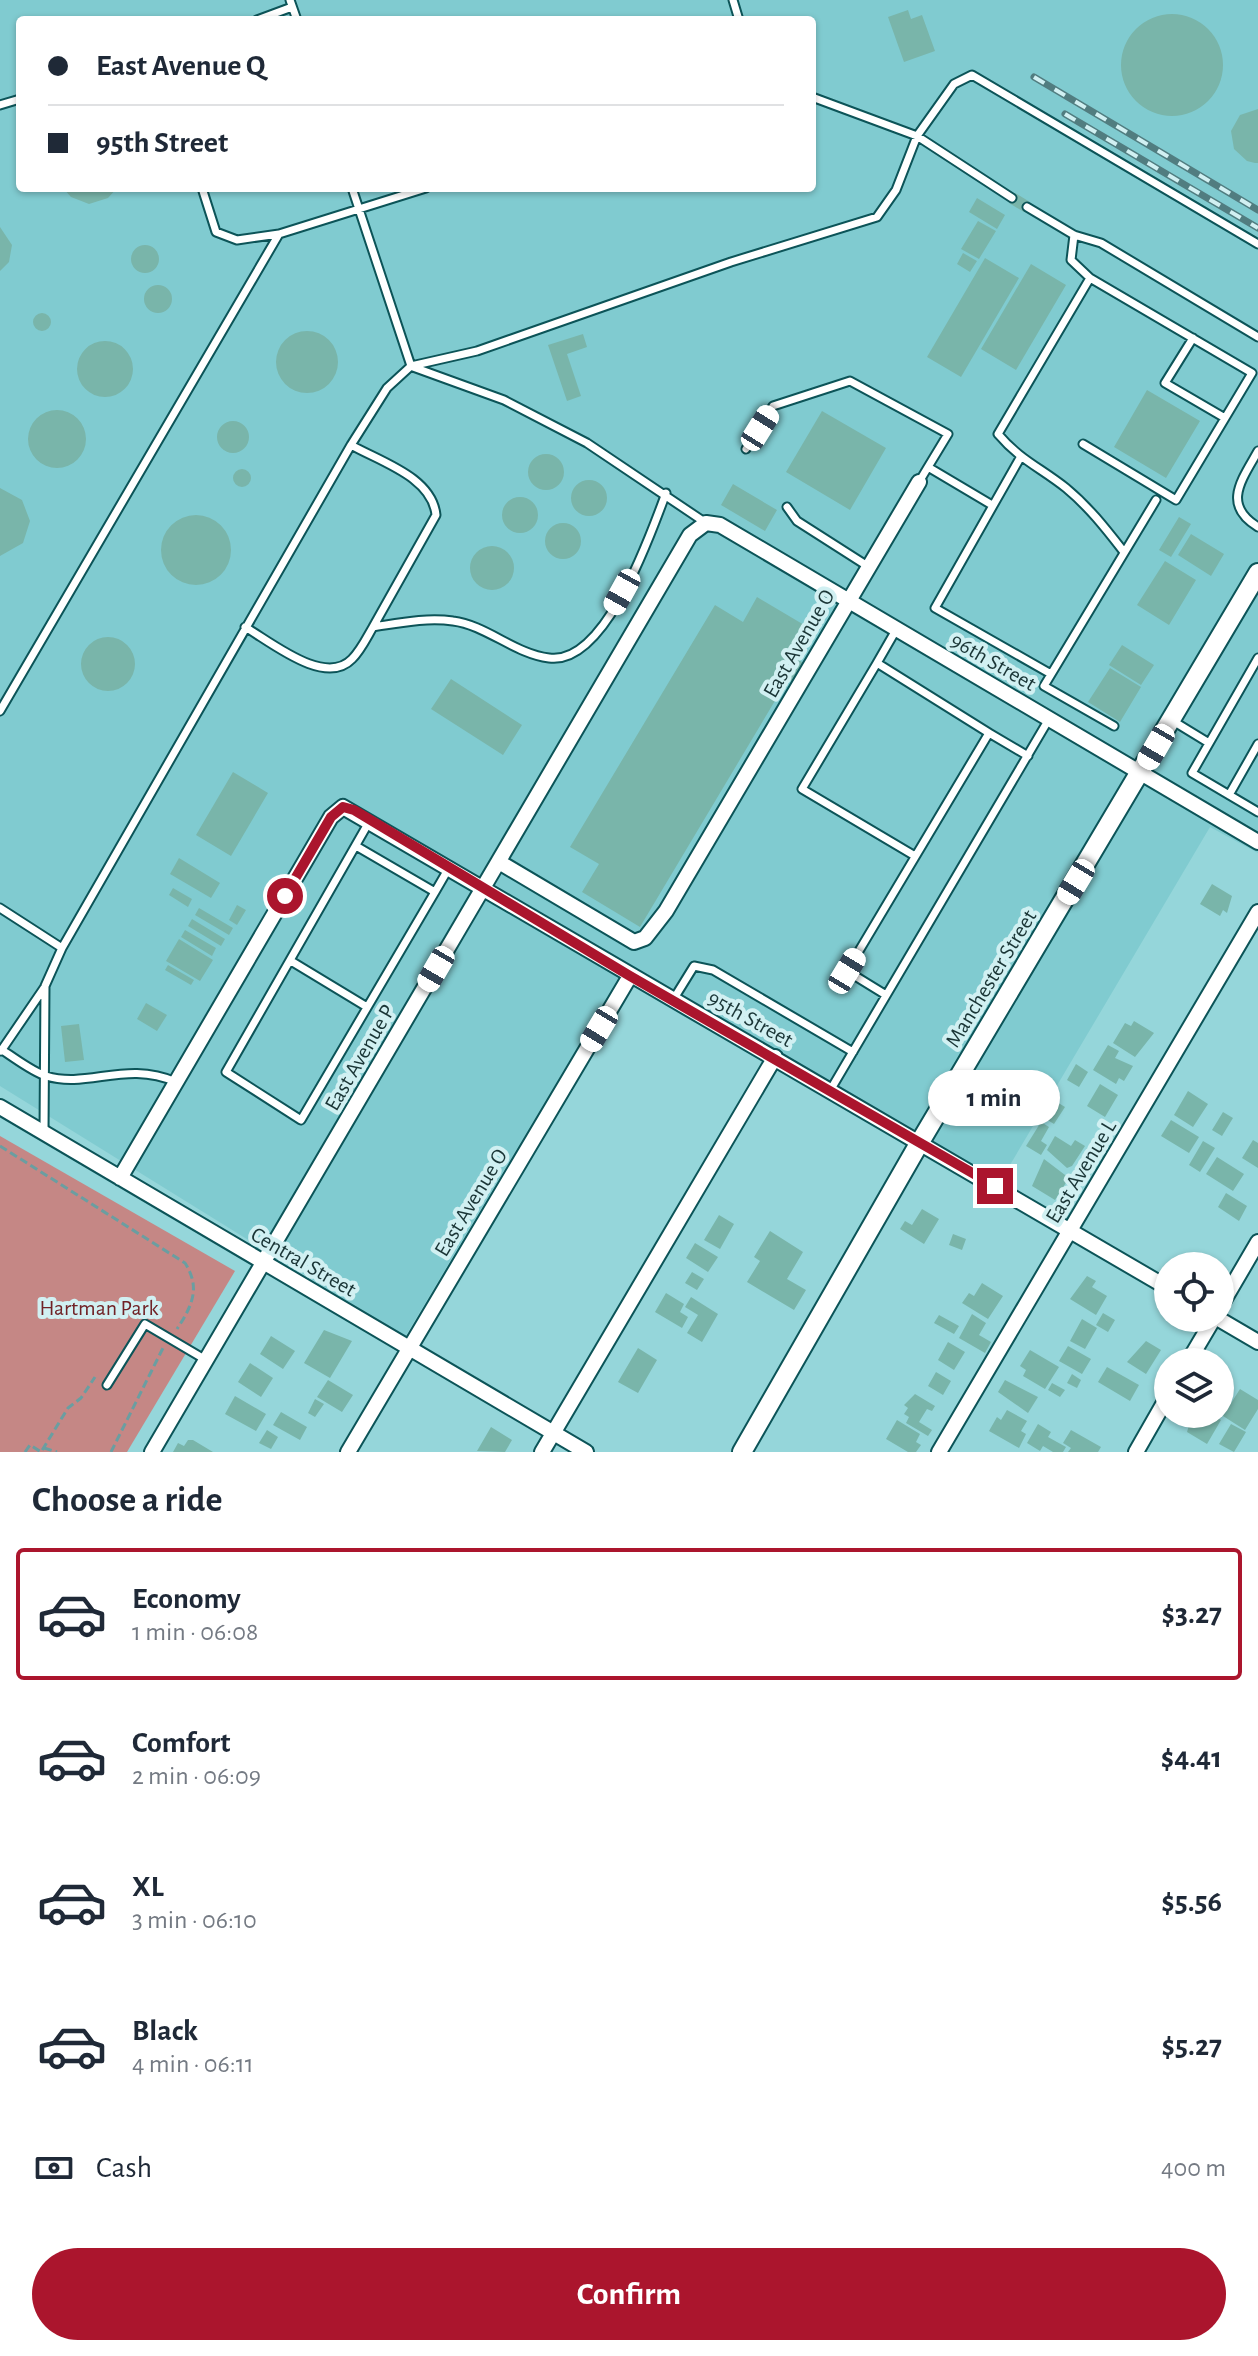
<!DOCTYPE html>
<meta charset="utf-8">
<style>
body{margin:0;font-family:"Alegreya Sans",sans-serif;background:#f6f6f7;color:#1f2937;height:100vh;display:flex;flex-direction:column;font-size:30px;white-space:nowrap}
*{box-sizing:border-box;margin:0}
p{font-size:26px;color:#747a83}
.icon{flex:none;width:44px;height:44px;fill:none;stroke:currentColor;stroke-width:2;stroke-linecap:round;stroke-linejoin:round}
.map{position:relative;height:1452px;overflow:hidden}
.drawer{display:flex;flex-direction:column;background:#fff;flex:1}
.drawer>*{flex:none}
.guide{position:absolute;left:16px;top:16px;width:800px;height:176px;border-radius:8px;box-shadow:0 2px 6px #0004;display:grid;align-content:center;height:176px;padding:0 32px;background:#fff}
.fabs{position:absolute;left:1154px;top:1252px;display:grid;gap:16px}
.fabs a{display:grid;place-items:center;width:80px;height:80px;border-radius:50%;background:#fff;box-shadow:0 2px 6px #0004;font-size:40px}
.end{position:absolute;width:36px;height:36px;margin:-18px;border:10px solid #ab152d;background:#fff;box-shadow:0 0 0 4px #fff}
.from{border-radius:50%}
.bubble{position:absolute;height:56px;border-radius:28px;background:#fff;box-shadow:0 2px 6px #0004;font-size:26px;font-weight:700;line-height:56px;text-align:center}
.car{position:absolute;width:24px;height:48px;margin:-24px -12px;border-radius:10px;box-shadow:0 0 6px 2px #0007;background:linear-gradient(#fff 24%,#345 0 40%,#fff 0 76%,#345 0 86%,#fff 0)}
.guide b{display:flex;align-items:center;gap:28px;height:76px;font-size:30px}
.guide b+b{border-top:2px solid #e0e1e3}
.guide i{width:20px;height:20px;background:#1f2937}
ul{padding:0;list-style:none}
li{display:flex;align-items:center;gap:24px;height:132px;margin:0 16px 12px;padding:0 16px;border:4px solid transparent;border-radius:8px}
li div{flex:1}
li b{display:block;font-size:30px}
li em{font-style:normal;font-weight:700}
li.selected{border-color:#ab152d}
li>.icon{width:72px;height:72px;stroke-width:1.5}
h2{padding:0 32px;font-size:36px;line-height:96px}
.pay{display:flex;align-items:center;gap:20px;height:88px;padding:0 32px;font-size:30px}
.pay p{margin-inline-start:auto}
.primary-button{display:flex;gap:16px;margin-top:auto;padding:16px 32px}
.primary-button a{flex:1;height:92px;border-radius:48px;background:#ab152d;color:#fff;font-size:32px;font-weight:700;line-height:92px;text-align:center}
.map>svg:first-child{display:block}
.built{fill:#80cbd0;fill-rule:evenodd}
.green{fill:#c58785}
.building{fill:#79b5aa}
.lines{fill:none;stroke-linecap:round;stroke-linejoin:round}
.service-casing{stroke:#0c5458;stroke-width:11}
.minor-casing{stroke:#0c5458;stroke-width:18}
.tertiary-casing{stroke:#0c5458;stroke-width:22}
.path{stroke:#6a9ea1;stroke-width:3;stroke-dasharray:8 4;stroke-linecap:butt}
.service{stroke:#fff;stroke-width:7}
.minor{stroke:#fff;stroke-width:14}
.tertiary{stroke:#fff;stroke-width:18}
.rail-casing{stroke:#517d80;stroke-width:7}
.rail{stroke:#d1f0f2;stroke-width:4;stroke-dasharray:12;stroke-linecap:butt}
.route{stroke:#ab152d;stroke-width:10}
.labels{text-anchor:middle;stroke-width:8;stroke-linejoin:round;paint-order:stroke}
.street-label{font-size:22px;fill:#1a3536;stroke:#d1f0f2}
.park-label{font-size:22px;fill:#702226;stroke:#d1f0f2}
</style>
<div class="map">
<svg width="1258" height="1452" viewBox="0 0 1258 1452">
<rect width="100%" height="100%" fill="#95d6da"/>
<path class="built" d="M0,0h1258v853l-48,-26 -216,365 -375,-215 -214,360 -405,-251zM20,20h792v168h-792z"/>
<path class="green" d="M0,1136l235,135 -108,181h-127z"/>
<path class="building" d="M908,10l3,9 11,-4 13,36 -31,11 -16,-45z
M1121 65a51 51 0 1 1 102 0a51 51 0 1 1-102 0Z
M1258,109v54h-3l-8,-2 -13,-12 -3,-18 9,-16z
M63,188h54l-9,10 -19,6 -18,-7z
M1015,193l15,9 -6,10 -15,-9z
M977,198l28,17 -8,14 -28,-17z
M978,221l18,10 -17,28 -18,-10z
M0,227l12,18 -3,17 -9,9z
M131 259a14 14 0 1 1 28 0a14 14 0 1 1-28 0Z
M963,253l14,8 -7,11 -13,-8z
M985,258l34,20 -58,99 -34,-20z
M1031,264l35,21 -50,85 -35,-21z
M144 299a14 14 0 1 1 28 0a14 14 0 1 1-28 0Z
M33 322a9 9 0 1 1 18 0a9 9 0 1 1-18 0Z
M276 362a31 31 0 1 1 62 0a31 31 0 1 1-62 0Z
M583,334l4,13 -20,7 14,42 -14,5 -19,-56z
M77 369a28 28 0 1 1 56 0a28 28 0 1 1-56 0Z
M1147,390l53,31 -34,57 -52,-31z
M28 439a29 29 0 1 1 58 0a29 29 0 1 1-58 0Z
M822,411l64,37 -36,62 -64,-38z
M217 437a16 16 0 1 1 32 0a16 16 0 1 1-32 0Z
M528 472a18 18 0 1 1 36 0a18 18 0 1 1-36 0Z
M233 478a9 9 0 1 1 18 0a9 9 0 1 1-18 0Z
M571 498a18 18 0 1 1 36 0a18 18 0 1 1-36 0Z
M733,484l44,26 -12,21 -44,-26z
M0,488l22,12 8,21 -7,22 -23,13z
M502 515a18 18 0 1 1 36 0a18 18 0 1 1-36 0Z
M161 550a35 35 0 1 1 70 0a35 35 0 1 1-70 0Z
M1179,517l12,7 -20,33 -12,-7z
M545 541a18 18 0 1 1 36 0a18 18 0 1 1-36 0Z
M1191,534l33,20 -13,22 -33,-21z
M470 568a22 22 0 1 1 44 0a22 22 0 1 1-44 0Z
M1165,561l31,19 -27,45 -32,-20z
M757,597l59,35 -17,28 4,3 -11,18 -4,-2 -148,248 -58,-35 17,-28 -29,-17 145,-242 28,17z
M81 664a27 27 0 1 1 54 0a27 27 0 1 1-54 0Z
M1122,645l32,20 -13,20 -32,-20z
M1110,668l31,19 -21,35 -32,-20z
M451,679l71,46 -19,30 -72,-46z
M233,772l35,21 -37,63 -35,-21z
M179,858l41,25 -9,15 -41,-24z
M1212,884l20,12 -5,17 -4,-3 -3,6 -20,-12z
M173,888l19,11 -4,8 -19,-12z
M237,905l9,5 -9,15 -8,-5z
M199,908l34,20 -4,7 -34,-20z
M192,919l33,20 -4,7 -33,-20z
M185,930l31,18 -4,8 -31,-19z
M179,939l34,21 -13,21 -34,-20z
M168,965l26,15 -3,5 -26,-15z
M146,1003l21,12 -10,16 -20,-12z
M1134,1021l20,12 -19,24 -22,-14 12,-20 6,3z
M79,1024l5,36 -19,2 -4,-36z
M1108,1045l11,6 -4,7 18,8 -9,15 -5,-3 -3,6 -23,-14z
M1076,1064l12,8 -9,15 -12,-7z
M1100,1084l18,11 -13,22 -18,-11z
M1188,1091l20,13 -15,23 -19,-12z
M1052,1099l13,8 -11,17 -13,-8z
M1223,1112l10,6 -11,18 -10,-6z
M1171,1120l28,17 -10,16 -28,-17z
M1041,1122l8,5 -8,14 6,4 -6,10 -15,-9z
M1055,1136l16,10 4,-6 10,6 -13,20 -5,2 -20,-18z
M1253,1140l5,3v25l-16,-10z
M1203,1141l12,7 -15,24 -11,-7z
M1217,1157l27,17 -11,17 -27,-17z
M1044,1159l25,19 -14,22 -23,-14z
M1226,1193l21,13 -8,15 -21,-14z
M922,1209l17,10 -15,25 -24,-15 5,-8 7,4z
M719,1215l15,9 -14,25 -16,-9z
M770,1231l33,21 -16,27 19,11 -12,20 -47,-28 13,-21 -6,-4z
M953,1234l13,5 -4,11 -13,-5z
M695,1243l23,14 -10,15 -22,-14z
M692,1272l12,7 -7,11 -12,-7z
M1087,1276l9,5 -4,6 15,9 -11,19 -26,-16z
M982,1283l21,13 -15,23 -26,-16 7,-10 5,3z
M666,1293l18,11 -4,8 8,5 -6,11 -27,-16z
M691,1297l27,17 -16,28 -15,-9 11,-18 -13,-8z
M1103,1313l12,7 -7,12 -12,-7z
M972,1314l14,9 -7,12 12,7 -6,11 -26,-15z
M939,1315l20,11 -5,8 -20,-11z
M1082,1319l15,9 -12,21 -15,-8z
M324,1330l28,11 -22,37 -26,-15z
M271,1336l24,15 -12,18 -23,-15z
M1146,1341l15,9 -15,24 -19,-12z
M948,1342l17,10 -11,18 -16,-10z
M1068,1346l23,13 -9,15 -23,-13z
M638,1348l19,12 -19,33 -20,-11z
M1030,1350l29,17 -14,22 -22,-13 3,-6 -6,-4z
M250,1363l23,15 -12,19 -23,-15z
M1107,1367l32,18 -9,16 -32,-19z
M936,1372l15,9 -8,14 -15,-9z
M1072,1374l9,6 -4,8 -10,-5z
M328,1380l25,15 -11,17 -25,-15z
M1005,1380l33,17 -10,16 -30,-21z
M1052,1383l13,7 -5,7 -12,-7z
M1240,1389l18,11v9l-13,21 -22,-14z
M915,1394l20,12 -3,5 -5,-2 -8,13 13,8 -4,6 -22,-13 3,-6 -5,-3 4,-6 -4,-3z
M235,1396l31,18 -10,17 -31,-17z
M315,1399l9,5 -9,13 -7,-4z
M1007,1410l20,11 -6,10 5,3 -7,14 -30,-17 8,-14 4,3z
M281,1412l26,15 -7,13 -27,-15z
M1198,1414h13l10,6 -14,24 -20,-12 4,-13 3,2z
M897,1420l23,14 -4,8 5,3 -5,7h-8l-22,-13z
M1038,1424l13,8 -3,5 18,10 -3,5h-10l-10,-6 -3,5 -13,-8z
M1231,1424l15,8 -12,20 -15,-8z
M491,1427l21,13 -7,12 -28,-1z
M267,1430l11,7 -7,12 -12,-6z
M1071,1430l30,17 -3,5h-30l3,-4 -8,-5z
M188,1440h5l20,12h-40l5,-9 6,3z"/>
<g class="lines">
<defs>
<path id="service" d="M290,0l7,20
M733,0l6,20
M257,20l35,-13
M812,97l105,39 95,62
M0,105l20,-6
M202,188l14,44 21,8 42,-6
M352,188l59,178
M1027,207l47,28 27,8 157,94
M1074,235l-3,25 19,18 -92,156c22,26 43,34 68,54 23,19 40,41 58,64
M1193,338l-28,45 60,35
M413,367l91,33 83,43 119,80
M1083,444l93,56 76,-127 -162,-95
M351,445c30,17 81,32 85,70l-63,112
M746,449l27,-43 77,-25 98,53 -20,33
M1258,451c-17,30 -36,54 0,76
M1020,458l-85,150 116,66
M919,482l9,-15 64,38
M787,507l10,14 72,46
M245,627c26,15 80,60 107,32 9,-9 15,-22 21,-32 26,-4 54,-10 80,-6 33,4 62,33 96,37 56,8 101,-122 117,-165
M1258,658l-66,115 66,39
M877,663l19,-33
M0,711l279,-477 147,-46
M1173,721l36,22
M1114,726l-70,-40 112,-186
M1229,795l29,-51
M356,846l79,46 -134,228 -75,-48 143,-250
M915,856l-113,-67 75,-126 112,70
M435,892l15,-26
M0,908l62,40
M291,961l76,46
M886,995l-39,-24 142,-238 39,23
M673,1000l21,-34 19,4 140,82
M2,1050c13,8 29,21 44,26 42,13 80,-16 130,6
M1,1051l43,-63
M831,1089l218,-370
M44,1132l1,-146 17,-38 289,-503 36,-57 24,-22 66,-15 254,-89 146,-45 19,-27 21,-54 37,-52 18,-9 286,169
M107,1385l38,-61 61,36"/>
<path id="minor" d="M499,862l135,80 11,-4 21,-27 253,-429
M0,1107l586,345
M120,1178l211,-361 12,-10 825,481
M1220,1307l38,-65
M1217,1318l41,24
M1188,1362l26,-44
M152,1452l538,-917 16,-12 14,2 538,317
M348,1452l282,-476
M542,1452l233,-395
M939,1452l319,-540
M1136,1452l32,-56"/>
<path id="tertiary" d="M742,1452l178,-310 338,-569"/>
</defs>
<use href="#service" class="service-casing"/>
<use href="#minor" class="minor-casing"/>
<use href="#tertiary" class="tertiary-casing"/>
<path class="path" d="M0,1146l185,117c16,25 7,43 -8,66
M44,1448l13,4
M25,1452l5,-7 11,7 27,-44 13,-10 14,-21
M111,1452l52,-104"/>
<use href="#service" class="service"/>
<use href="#minor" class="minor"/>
<use href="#tertiary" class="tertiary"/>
<defs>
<path id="rail" d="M1034,77l224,133
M1065,114l193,114"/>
</defs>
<use href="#rail" class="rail-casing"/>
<use href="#rail" class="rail"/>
</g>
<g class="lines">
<path class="route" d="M285,896l46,-79 12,-10 11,3 276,166 365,210"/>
</g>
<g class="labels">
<g class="street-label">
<text transform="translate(798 643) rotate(-60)" y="8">East Avenue O</text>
<text transform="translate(994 661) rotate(30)" y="8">96th Street</text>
<text transform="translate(990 978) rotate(-59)" y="8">Manchester Street</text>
<text transform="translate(751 1018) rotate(29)" y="8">95th Street</text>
<text transform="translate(359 1057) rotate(-60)" y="8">East Avenue P</text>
<text transform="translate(1080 1171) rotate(-59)" y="8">East Avenue L</text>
<text transform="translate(470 1202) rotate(-59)" y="8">East Avenue O</text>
<text transform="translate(304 1261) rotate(30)" y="8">Central Street</text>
</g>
<g class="park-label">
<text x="99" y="1315">Hartman Park</text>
</g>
</g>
</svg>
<div class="fabs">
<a><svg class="icon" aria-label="locate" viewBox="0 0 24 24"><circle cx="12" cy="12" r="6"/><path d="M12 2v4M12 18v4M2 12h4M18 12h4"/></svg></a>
<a><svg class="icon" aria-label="layers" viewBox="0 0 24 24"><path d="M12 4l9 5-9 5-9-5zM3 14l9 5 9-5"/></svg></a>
</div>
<i class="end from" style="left:285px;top:896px"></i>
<i class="end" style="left:995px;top:1186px"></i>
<div class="bubble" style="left:928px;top:1070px;width:132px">1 min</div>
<i class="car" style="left:760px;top:428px;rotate:32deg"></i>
<i class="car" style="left:622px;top:592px;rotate:209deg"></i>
<i class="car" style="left:1156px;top:747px;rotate:210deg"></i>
<i class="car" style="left:1076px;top:882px;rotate:211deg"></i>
<i class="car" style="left:436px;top:969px;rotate:210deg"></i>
<i class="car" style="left:847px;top:971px;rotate:31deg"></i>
<i class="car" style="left:599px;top:1029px;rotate:211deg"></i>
<div class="guide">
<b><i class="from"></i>East Avenue Q</b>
<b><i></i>95th Street</b>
</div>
</div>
<section class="drawer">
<h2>Choose a ride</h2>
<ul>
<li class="selected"><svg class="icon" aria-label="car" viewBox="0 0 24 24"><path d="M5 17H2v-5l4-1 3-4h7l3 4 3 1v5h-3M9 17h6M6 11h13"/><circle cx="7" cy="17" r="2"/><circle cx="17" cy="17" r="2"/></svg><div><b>Economy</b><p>1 min · 06:08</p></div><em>$3.27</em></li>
<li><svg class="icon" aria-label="car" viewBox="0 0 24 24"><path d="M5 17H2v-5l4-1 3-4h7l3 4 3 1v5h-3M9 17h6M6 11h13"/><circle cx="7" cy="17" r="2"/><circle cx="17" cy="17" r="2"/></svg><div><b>Comfort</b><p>2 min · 06:09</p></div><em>$4.41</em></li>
<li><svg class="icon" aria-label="car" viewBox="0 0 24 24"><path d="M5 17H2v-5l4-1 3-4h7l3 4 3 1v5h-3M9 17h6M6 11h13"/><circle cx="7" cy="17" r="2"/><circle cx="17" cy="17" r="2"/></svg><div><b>XL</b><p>3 min · 06:10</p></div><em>$5.56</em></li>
<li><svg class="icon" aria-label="car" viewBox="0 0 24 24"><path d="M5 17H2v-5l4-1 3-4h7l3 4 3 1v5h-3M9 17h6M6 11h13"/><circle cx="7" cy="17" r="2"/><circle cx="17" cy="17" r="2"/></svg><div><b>Black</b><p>4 min · 06:11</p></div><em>$5.27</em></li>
</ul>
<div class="pay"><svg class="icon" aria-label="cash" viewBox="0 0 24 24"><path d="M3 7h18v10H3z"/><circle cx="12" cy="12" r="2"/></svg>Cash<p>400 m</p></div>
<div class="primary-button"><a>Confirm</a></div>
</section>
